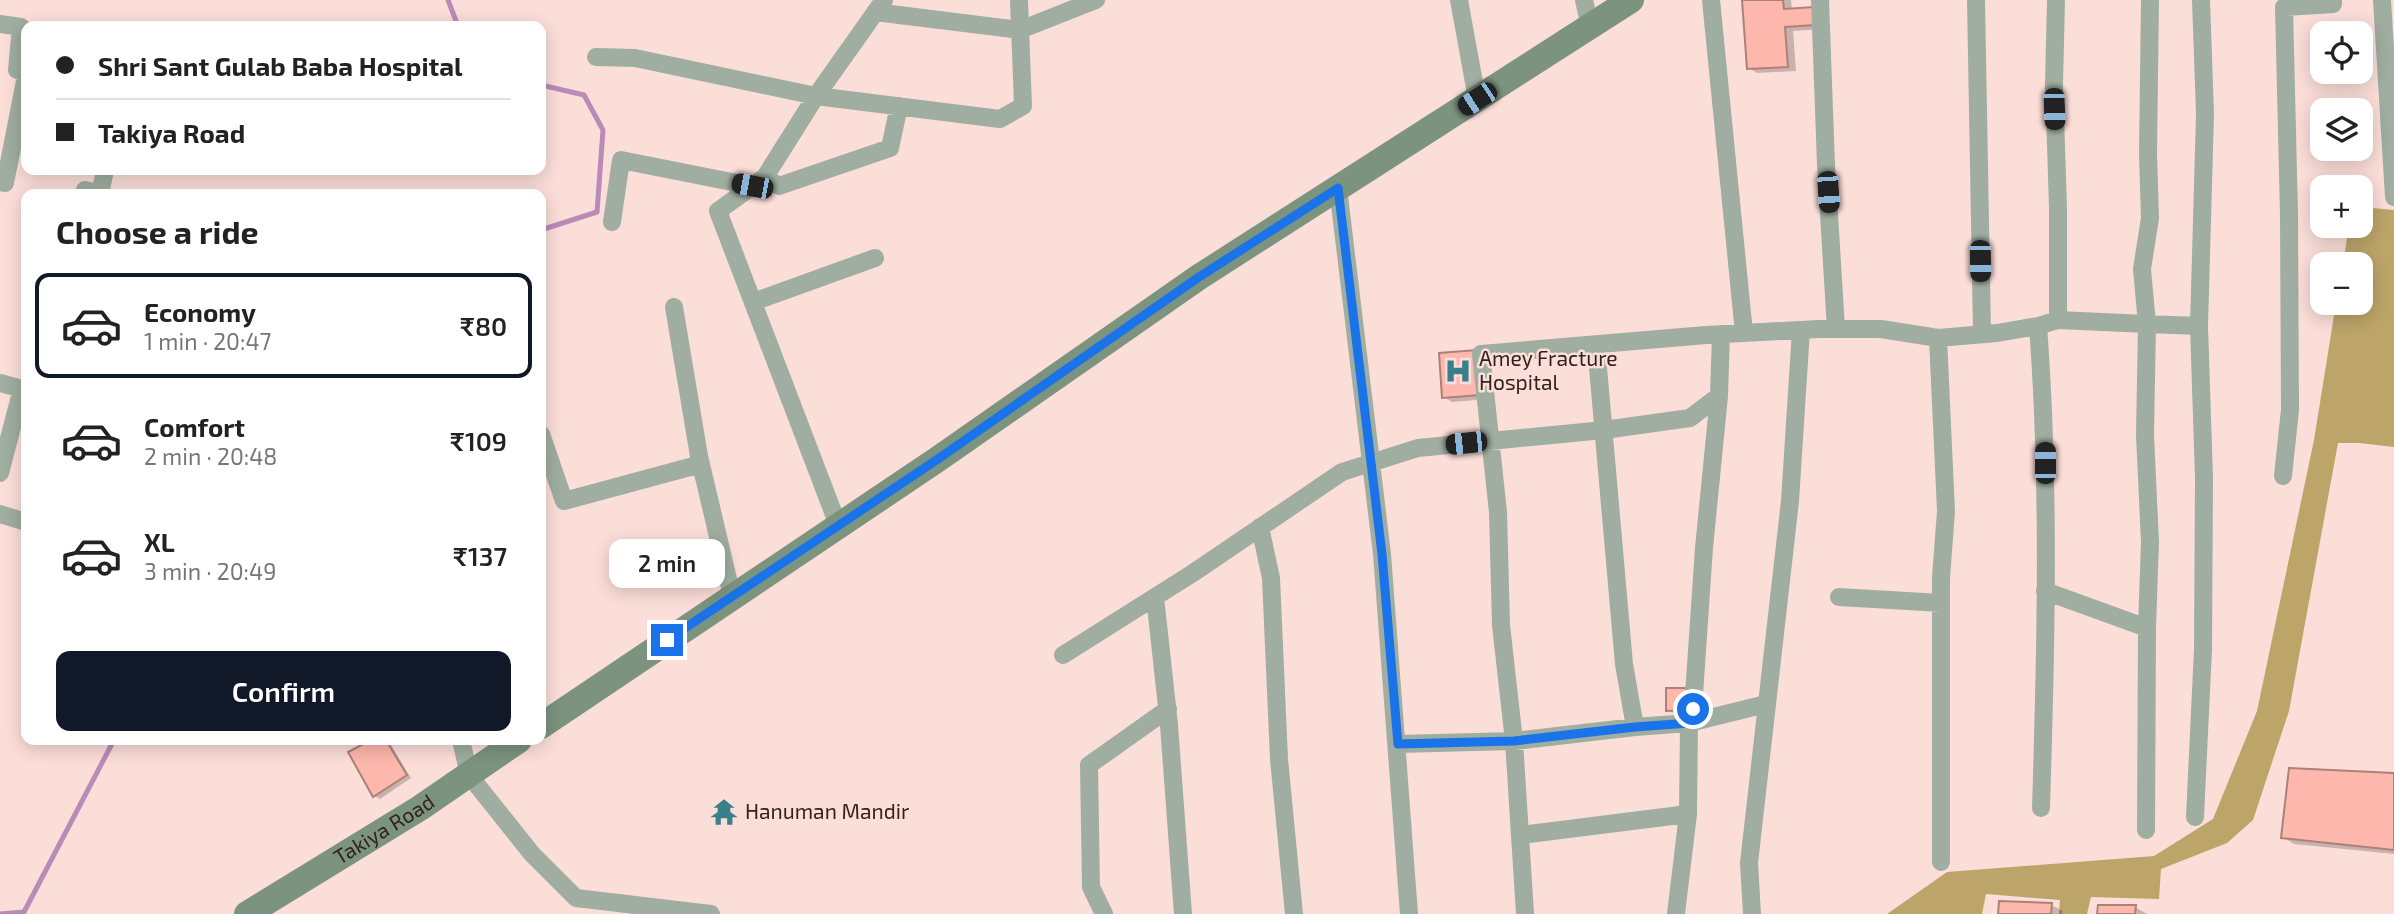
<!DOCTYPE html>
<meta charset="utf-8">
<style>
body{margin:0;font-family:"Exo 2",sans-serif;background:#f6f6f6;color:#222;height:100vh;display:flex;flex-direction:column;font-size:26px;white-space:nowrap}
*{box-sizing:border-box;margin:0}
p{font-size:23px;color:#767676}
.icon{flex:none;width:38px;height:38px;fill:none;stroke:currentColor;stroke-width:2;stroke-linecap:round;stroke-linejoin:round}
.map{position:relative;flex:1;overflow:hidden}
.drawer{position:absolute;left:21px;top:189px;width:525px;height:556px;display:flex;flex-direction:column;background:#fff;border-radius:14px;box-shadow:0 4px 18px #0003}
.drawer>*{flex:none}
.top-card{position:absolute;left:21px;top:21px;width:525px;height:154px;border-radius:14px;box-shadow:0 4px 18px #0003;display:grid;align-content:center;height:154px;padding:0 35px;background:#fff}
.tools{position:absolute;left:2310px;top:21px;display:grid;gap:14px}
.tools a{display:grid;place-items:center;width:63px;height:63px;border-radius:14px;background:#fff;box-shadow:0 4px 18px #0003;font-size:35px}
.end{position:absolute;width:32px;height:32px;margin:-16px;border:9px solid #1a73e8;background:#fff;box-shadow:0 0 0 4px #fff}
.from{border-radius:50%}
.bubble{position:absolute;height:49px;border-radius:14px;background:#fff;box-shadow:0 4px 18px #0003;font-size:23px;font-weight:600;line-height:49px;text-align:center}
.car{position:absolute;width:21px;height:42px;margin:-21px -10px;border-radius:9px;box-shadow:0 0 5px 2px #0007;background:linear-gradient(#222 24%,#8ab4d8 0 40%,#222 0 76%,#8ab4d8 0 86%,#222 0)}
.top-card b{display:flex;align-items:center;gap:24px;height:66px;font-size:26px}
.top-card b+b{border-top:2px solid #e0e0e0}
.top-card i{width:18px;height:18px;background:#222}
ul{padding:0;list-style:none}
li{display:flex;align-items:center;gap:21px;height:105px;margin:0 14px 10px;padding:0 21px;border:4px solid transparent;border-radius:14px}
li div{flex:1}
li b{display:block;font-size:26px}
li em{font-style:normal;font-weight:600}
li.active{border-color:#111827}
li>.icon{width:63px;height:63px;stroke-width:1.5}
h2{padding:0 35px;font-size:32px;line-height:84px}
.action{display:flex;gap:14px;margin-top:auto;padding:14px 35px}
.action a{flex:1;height:80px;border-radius:14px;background:#111827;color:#fff;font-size:28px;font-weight:600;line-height:80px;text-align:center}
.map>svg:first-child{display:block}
.forest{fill:#bda569}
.shadow{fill:#0003}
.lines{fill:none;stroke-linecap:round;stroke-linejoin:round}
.stream{stroke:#bb8bb7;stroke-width:5}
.building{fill:#fdb7ac;stroke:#ad8079;stroke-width:2}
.street{stroke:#9faea1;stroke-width:18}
.secondary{stroke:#7c937f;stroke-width:26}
.route{stroke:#1a73e8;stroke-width:9}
.labels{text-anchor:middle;stroke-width:5;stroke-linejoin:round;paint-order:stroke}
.poi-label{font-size:21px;fill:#33211e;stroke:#fcded9;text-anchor:start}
.street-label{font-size:21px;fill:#33211e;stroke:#fcded9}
</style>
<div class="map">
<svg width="2394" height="914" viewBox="0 0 2394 914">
<rect width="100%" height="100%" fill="#fcded9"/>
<path class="forest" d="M2361,207l33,3v237l-35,-4h-21l-49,268 -36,109 -26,23 -66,26 -2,30 -68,-2 -4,17h-28l1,-14 -74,-6 -4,20h-95l60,-42 207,-16 59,-37 44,-108 57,-271 22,-137h25v-39h-18l6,-38h12z"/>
<path class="shadow" d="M1744,0h47l1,10 31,19 -30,2 3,40 -39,2 -8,-5z
M1441,355l47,44 -36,3 -8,-5z
M1667,690l28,23h-22l-5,-3z
M375,740h13l23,38 -31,21 -5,-3z
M2394,774v80l-100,-10 -11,-7z
M2051,905l12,6 -1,3h-62z
M2135,907l12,7h-48z"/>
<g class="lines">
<path class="stream" d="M448,0l10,26
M541,85l43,10 19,35 -6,82 -56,18
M0,914l24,-2 90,-172"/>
</g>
<path class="building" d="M1742,0h41l1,9 30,-2 1,18 -30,2 3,40 -41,2z
M1477,350l3,45 -38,3 -3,-45z
M1666,688h23l1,22 -24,1z
M371,740h15l21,35 -34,22 -25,-45z
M2289,768l105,5v77l-113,-12z
M1999,901l53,2 -1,11h-53z
M2098,905h38l-1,9h-38z"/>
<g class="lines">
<path class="street" d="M1459,0l18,99
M1584,0l6,27
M1711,0l33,333
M1820,0l6,165 10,164
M1976,0l6,333
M2056,0l-2,84 4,124v112
M2382,0l12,197
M875,12l145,18 76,-30
M0,24l21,3 -4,43 9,2
M596,57l39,1 181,38 184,23 23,-13 -4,-106
M765,177l14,9 111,-38 9,-42
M0,182l5,1 21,-107
M1338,188l44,366 27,360
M84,194l1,-4 15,4 5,-24
M612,222l9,-62 131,26
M753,302l122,-44
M674,307l25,149 33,140
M2038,326l20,-6 89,4 -5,-55 8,-51 -2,-64 2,-154
M2199,326l6,-212 -4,-114
M1596,345l28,319 11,63
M0,383l26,7
M541,434l23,67 137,-37
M0,473l22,-84
M2283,476l7,-66 -1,-195 -5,-208 49,-3v-4
M0,514l26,8
M838,525l-120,-314 47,-34 51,-81 68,-96
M1260,527l11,51 8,181 15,155
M2045,591l102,37 3,-86 -5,-107 2,-111 52,2 5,152 -1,171 -8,168
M1155,597l14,128 14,189
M1839,597l102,6
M1063,655l130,-82 149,-101 76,-24 186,-18 86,-12 29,-22
M1689,723l4,-14 11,-161 15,-152 2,-62
M1689,723l77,-19
M461,740l8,35 63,79 44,44 135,16
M1398,744l116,-3 121,-14 54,-4 -1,91 -12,100
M2146,830l1,-202
M1521,835l167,-21
M1941,862v-284l5,-67 -8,-173 59,-5 41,-7c12,160 8,321 3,482
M1104,914l-13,-27 -2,-122 79,-56
M1525,914l-11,-173 -13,-116 -3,-113 -17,-158 225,-19 112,-6h63l57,9
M1752,914l-3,-51 41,-362 11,-171"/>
<g class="secondary">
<path d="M541,726l397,-267 261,-182 432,-277"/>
<path id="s1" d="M247,914l173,-106 99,-68"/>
</g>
</g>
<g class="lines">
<path class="route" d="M667,640l271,-181 261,-182 139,-89 44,366 16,190 116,-3 121,-14 54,-4 4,-14"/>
</g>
<defs>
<symbol id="hospital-bare" viewBox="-9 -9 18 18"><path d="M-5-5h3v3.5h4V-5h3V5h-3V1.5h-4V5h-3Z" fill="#39808b" stroke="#fcded9" stroke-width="2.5" paint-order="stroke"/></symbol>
<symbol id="temple-bare" viewBox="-9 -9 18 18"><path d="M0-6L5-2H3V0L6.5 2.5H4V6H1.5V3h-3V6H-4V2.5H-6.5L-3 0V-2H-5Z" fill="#39808b" stroke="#fcded9" stroke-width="2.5" paint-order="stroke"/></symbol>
</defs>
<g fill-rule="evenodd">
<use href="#hospital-bare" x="1439" y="352" width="38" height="38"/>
<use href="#temple-bare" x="705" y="793" width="38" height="38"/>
</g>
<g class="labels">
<g class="poi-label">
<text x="1479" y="366">Amey Fracture<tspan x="1479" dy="24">Hospital</tspan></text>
<text x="745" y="819">Hanuman Mandir</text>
</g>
<g class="street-label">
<text dy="7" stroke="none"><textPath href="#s1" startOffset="161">Takiya Road</textPath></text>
</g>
</g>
</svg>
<div class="tools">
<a><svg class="icon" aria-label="locate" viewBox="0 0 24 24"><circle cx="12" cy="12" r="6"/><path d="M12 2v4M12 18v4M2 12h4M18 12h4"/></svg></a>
<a><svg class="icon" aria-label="layers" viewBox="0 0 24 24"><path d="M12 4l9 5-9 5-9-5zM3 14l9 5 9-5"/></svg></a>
<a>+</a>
<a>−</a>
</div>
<i class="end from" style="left:1693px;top:709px"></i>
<i class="end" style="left:667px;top:640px"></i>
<div class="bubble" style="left:609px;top:539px;width:116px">2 min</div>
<i class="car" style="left:1477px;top:99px;rotate:237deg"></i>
<i class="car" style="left:2054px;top:109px;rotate:178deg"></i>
<i class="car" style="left:752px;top:186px;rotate:281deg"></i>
<i class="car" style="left:1828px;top:192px;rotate:176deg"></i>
<i class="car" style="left:1980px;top:261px;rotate:179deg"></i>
<i class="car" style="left:1466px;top:443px;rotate:264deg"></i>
<i class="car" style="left:2045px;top:463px;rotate:0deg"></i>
<div class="top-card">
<b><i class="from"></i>Shri Sant Gulab Baba Hospital</b>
<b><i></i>Takiya Road</b>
</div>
<section class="drawer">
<h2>Choose a ride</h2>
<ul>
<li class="active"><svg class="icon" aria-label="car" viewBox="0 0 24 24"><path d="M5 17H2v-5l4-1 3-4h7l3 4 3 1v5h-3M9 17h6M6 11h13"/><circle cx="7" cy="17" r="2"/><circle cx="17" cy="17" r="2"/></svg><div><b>Economy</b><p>1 min · 20:47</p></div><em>₹80</em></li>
<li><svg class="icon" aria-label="car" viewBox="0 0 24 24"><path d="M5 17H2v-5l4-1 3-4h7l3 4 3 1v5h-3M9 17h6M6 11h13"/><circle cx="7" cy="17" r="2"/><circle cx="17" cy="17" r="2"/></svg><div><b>Comfort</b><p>2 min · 20:48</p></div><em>₹109</em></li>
<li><svg class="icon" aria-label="car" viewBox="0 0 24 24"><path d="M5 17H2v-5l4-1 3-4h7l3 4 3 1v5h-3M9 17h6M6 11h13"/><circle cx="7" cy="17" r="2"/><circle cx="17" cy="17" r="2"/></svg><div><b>XL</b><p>3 min · 20:49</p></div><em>₹137</em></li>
</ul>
<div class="action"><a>Confirm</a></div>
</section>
</div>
